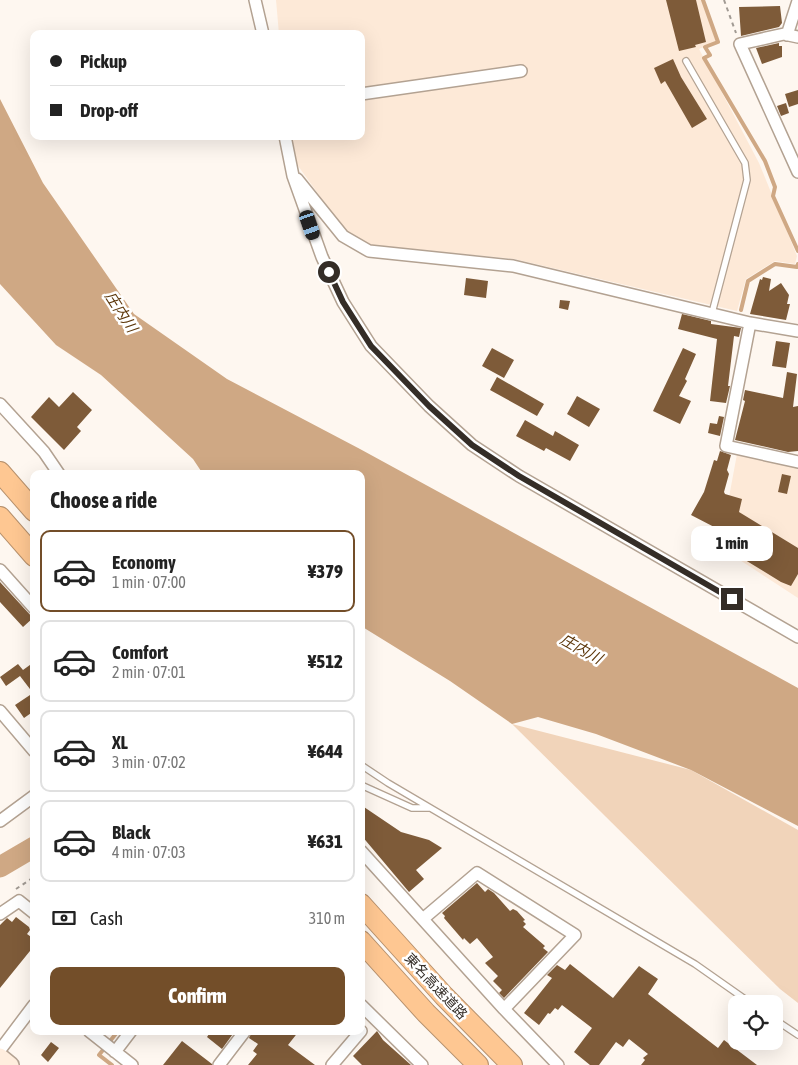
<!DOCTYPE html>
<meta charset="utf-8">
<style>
body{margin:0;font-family:"Asap Condensed","Noto Sans JP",sans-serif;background:#f2f2f2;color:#222;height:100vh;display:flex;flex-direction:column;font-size:19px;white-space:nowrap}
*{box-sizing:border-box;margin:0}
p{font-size:16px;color:#767676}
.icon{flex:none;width:28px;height:28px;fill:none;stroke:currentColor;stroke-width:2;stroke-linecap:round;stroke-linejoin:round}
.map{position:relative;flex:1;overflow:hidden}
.drawer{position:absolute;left:30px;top:470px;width:335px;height:565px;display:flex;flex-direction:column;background:#fff;border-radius:10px;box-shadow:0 5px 20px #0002}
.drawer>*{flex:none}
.hud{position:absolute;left:30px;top:30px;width:335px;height:110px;border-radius:10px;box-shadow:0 5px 20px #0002;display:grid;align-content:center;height:110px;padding:0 20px;background:#fff}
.fabs{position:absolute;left:728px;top:995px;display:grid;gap:10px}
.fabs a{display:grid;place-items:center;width:55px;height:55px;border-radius:10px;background:#fff;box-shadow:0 5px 20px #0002;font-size:25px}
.end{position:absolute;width:22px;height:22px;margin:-11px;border:6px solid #342d27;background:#fff;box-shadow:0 0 0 2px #fff}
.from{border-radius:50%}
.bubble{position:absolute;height:35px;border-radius:10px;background:#fff;box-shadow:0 5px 20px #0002;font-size:16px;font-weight:800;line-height:35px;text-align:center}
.car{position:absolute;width:15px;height:30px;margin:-15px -8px;border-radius:6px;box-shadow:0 0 4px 1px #0007;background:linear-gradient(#222 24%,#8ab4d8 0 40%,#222 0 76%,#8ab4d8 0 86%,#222 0)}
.hud b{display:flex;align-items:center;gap:18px;height:48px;font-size:19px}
.hud b+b{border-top:1px solid #e0e0e0}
.hud i{width:12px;height:12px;background:#222}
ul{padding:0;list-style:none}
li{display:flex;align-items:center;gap:15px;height:82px;margin:0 10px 8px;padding:0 10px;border:2px solid #e0e0e0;border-radius:10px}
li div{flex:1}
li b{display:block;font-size:19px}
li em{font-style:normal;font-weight:800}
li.selected{border-color:#734e29}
li>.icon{width:45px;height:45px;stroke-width:1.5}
h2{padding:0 20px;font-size:22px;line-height:60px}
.pay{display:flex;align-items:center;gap:12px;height:55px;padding:0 20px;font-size:19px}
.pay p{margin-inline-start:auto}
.cta{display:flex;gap:10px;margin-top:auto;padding:10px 20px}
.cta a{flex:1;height:58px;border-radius:10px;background:#734e29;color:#fff;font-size:20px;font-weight:800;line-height:58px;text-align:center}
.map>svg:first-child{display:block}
.built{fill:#fde9d7}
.green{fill:#f1d4ba}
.water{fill:#cfa884}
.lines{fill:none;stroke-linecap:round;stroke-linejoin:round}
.stream{stroke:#cfa884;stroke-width:4}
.river{stroke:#cfa884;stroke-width:21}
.building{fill:#7e5b39}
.lane-casing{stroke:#b3a292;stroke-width:8}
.street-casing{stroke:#b3a292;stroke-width:14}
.secondary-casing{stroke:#b3a292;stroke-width:18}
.highway-casing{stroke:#b7916d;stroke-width:22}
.path{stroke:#a19a93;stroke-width:2;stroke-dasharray:4 4;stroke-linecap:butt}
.lane{stroke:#fff;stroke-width:5.5}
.street{stroke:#fff;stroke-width:11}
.secondary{stroke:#ffeede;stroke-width:15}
.highway{stroke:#fec792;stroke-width:20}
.route{stroke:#342d27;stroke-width:6}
.labels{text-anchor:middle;stroke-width:5;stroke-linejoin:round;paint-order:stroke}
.street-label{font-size:14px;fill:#342d27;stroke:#fff}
.water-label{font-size:15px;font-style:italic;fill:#5c3609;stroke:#fff}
</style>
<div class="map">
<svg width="798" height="1065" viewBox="0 0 798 1065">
<rect width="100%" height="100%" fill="#fef7f0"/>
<path class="built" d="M276,0h426l14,42 -17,7 60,114 38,93 -2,8 -20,-3 -29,18 -9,32 -223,-52 -143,-14 -24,-11 -51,-71 -6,-27h71v-102h-82z
M737,454l61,13v131l-69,-45 21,-34 -23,-11z"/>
<path class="green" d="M512,724l179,46 107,60v173l-18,-14z"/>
<path class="water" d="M0,99l43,84 91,131 93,65 133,70 438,239v138l-107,-56 -95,-36 -58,-17 -26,7 -62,-43 -89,-55v-152h-158l-10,-15 -92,-84 -45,-30 -56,-61z"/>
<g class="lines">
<path class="stream" d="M703,0l15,42 -13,5 5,8 -6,3 61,103 10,26 -2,9 25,55
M741,310l7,-29 27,-17 22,3 1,-3
M112,1065l-13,-10 19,-24"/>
<path class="river" d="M0,867l34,-20"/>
</g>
<path class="building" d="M666,0h30l10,42 -11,3 1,2 -17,4z
M780,6l2,17 -3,4 -38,9 -2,-29z
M779,43v3h3v11l-20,7 -6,-16z
M673,59l8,18 26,42 -15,9 -27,-47 -4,3 -7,-16z
M798,90v14l-9,3 -4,-13z
M786,103l3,10 -8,3 -4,-10z
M763,277l8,2 -2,12 12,-8 8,12 -2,9h3l-4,16 -36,-6 10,-35 2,1z
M466,278l22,3 -2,17 -22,-3z
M560,300l10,1 -2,9 -9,-2z
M682,314l29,7v3l30,4 -2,9 -5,-1 -6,50h2l-4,17 -16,-2 7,-62 -39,-10z
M776,341l14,2 -4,25 -14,-2z
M492,348l22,12 -10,18 -22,-12z
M683,348l13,6 -11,25 2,2 -8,15 12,5 -11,23 -27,-13z
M787,372l10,2 -4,33 5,-1v45l-10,1 -53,-12 10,-39 -2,-1 2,-10 38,8z
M497,377l47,27 -7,12 -47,-26z
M73,392l19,18 -15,17 4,4 -17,19 -33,-33 18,-20 10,10z
M577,396l23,13 -11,18 -22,-13z
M719,416l5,1 -4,19 -12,-3 2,-10 7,1z
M525,420l28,16 2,-5 24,14 -9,16 -24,-13 -2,3 -28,-15z
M720,451l11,4 -4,15 2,4 -5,18 1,2 17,5 -3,13 59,36v26l-7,12 -10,-4 -67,-41 4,-12 -27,-14 13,-23 10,-32 3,1z
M782,474l9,2 -4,18 -9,-2z
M0,582l33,36 -10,9 -23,-25z
M34,662v49l-10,7 -9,-13 18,-12 -13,-17 -14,10 -6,-9 18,-13 5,6z
M361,805l40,27 28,8 13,8 -26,22 8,9 -15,13 -48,-57z
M477,883l8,9 3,-3 6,4 16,18 3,-2 4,2 8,9 -2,1 3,3 -3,3 22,19 -2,2 5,4 -44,46 -5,-5 3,-3 -9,-9 5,-5 -13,-13 8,-6 -16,-19 -7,6 -6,-6 -1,2 -19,-22 1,-2 -3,-3z
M16,917l13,10 1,3 -3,4 7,5v7l-34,42v-63l7,-7 5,4z
M570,964l43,34 26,-32 19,13 -10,15 70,54 6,-8 33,25h-116l4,-5 -2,-2 5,-4 -19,-15 -6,8 -7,-5 -17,23h-9l-16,-13 18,-24 -30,-23 -4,5 -3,-2 -5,6 -2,-1 -9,12 -15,-12 28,-35 -5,-3 10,-10 8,5z
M211,1031h24l-13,18 -15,-12z
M252,1031h47l-11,14 27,20h-67l9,-11 -4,-3 5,-7 -9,-6z
M377,1031l6,9 28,25h-49l-9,-9z
M182,1041l30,23v1h-49z
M51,1042l8,6 -11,14 -7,-7z"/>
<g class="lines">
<defs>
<path id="lane" d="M686,61l59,102 2,17 -35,133
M361,765l27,18 307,181 57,40
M361,785l51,23h17
M774,1019l24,16"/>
<path id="street" d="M255,0l8,34
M787,35l11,-34
M798,37l-14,-3 -44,10 58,128
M361,94l160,-23
M285,136l8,40 29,81 21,45 28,44 58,60 43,39 47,31 279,161
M297,179l46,57 26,15 144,15 237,57 48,8
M750,323l-24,123 72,16
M0,404l44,48 15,22
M0,570l34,38
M0,711l34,40
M0,821l34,-25
M361,851l143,158 54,56
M0,914l19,-13 15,12
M424,918l53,-45 98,62 -71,74
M361,1005l61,60
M89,1031l43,34
M0,1050l34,-45
M115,1052l16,-21
M219,1065l26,-34
M332,1065l29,-34"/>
<path id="secondary" d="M0,1056l11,9"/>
<path id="highway" d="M0,472l34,39
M0,517l34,39
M361,904l83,92 68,69
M361,941l65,72 52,52"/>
</defs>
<use href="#lane" class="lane-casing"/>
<use href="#street" class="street-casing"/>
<use href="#secondary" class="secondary-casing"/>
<use href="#highway" class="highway-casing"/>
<path class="path" d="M724,0l12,33
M16,889l18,-12"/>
<use href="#lane" class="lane"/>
<use href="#street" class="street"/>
<use href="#secondary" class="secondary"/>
<use href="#highway" class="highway"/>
</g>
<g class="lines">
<path class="route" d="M329,272l14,30 28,44 58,60 43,39 47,31 213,123"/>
</g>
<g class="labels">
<g class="street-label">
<text transform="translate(436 986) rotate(47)" y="5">東名高速道路</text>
</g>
<g class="water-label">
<text transform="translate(121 312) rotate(57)" y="5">庄内川</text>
<text transform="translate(581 649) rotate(29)" y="5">庄内川</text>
</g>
</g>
</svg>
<div class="fabs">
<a><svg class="icon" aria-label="locate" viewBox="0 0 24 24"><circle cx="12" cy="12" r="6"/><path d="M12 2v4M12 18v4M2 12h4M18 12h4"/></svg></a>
</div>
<i class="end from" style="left:329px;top:272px"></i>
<i class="end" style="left:732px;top:599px"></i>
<div class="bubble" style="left:691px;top:526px;width:82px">1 min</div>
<i class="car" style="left:310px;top:225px;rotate:161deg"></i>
<div class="hud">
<b><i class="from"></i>Pickup</b>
<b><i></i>Drop-off</b>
</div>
<section class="drawer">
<h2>Choose a ride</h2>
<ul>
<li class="selected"><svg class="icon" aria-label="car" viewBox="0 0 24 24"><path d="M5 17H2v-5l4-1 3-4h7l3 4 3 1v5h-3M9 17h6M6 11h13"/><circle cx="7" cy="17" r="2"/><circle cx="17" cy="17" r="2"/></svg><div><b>Economy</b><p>1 min · 07:00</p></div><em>¥379</em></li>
<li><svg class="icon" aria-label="car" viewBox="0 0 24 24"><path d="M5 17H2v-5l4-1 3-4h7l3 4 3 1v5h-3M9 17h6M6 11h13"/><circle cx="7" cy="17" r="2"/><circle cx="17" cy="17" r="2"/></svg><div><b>Comfort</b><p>2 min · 07:01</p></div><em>¥512</em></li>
<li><svg class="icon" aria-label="car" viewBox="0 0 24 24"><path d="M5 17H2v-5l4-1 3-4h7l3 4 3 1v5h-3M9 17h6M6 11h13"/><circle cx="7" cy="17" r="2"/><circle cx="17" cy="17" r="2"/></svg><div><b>XL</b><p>3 min · 07:02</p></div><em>¥644</em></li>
<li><svg class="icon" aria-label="car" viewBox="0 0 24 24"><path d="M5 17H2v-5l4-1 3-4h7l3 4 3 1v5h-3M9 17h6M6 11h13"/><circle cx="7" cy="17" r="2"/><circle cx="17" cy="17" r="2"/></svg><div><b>Black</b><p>4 min · 07:03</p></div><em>¥631</em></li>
</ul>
<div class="pay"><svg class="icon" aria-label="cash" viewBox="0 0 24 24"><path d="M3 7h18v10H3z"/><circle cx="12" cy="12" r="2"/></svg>Cash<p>310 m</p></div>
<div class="cta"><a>Confirm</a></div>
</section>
</div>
